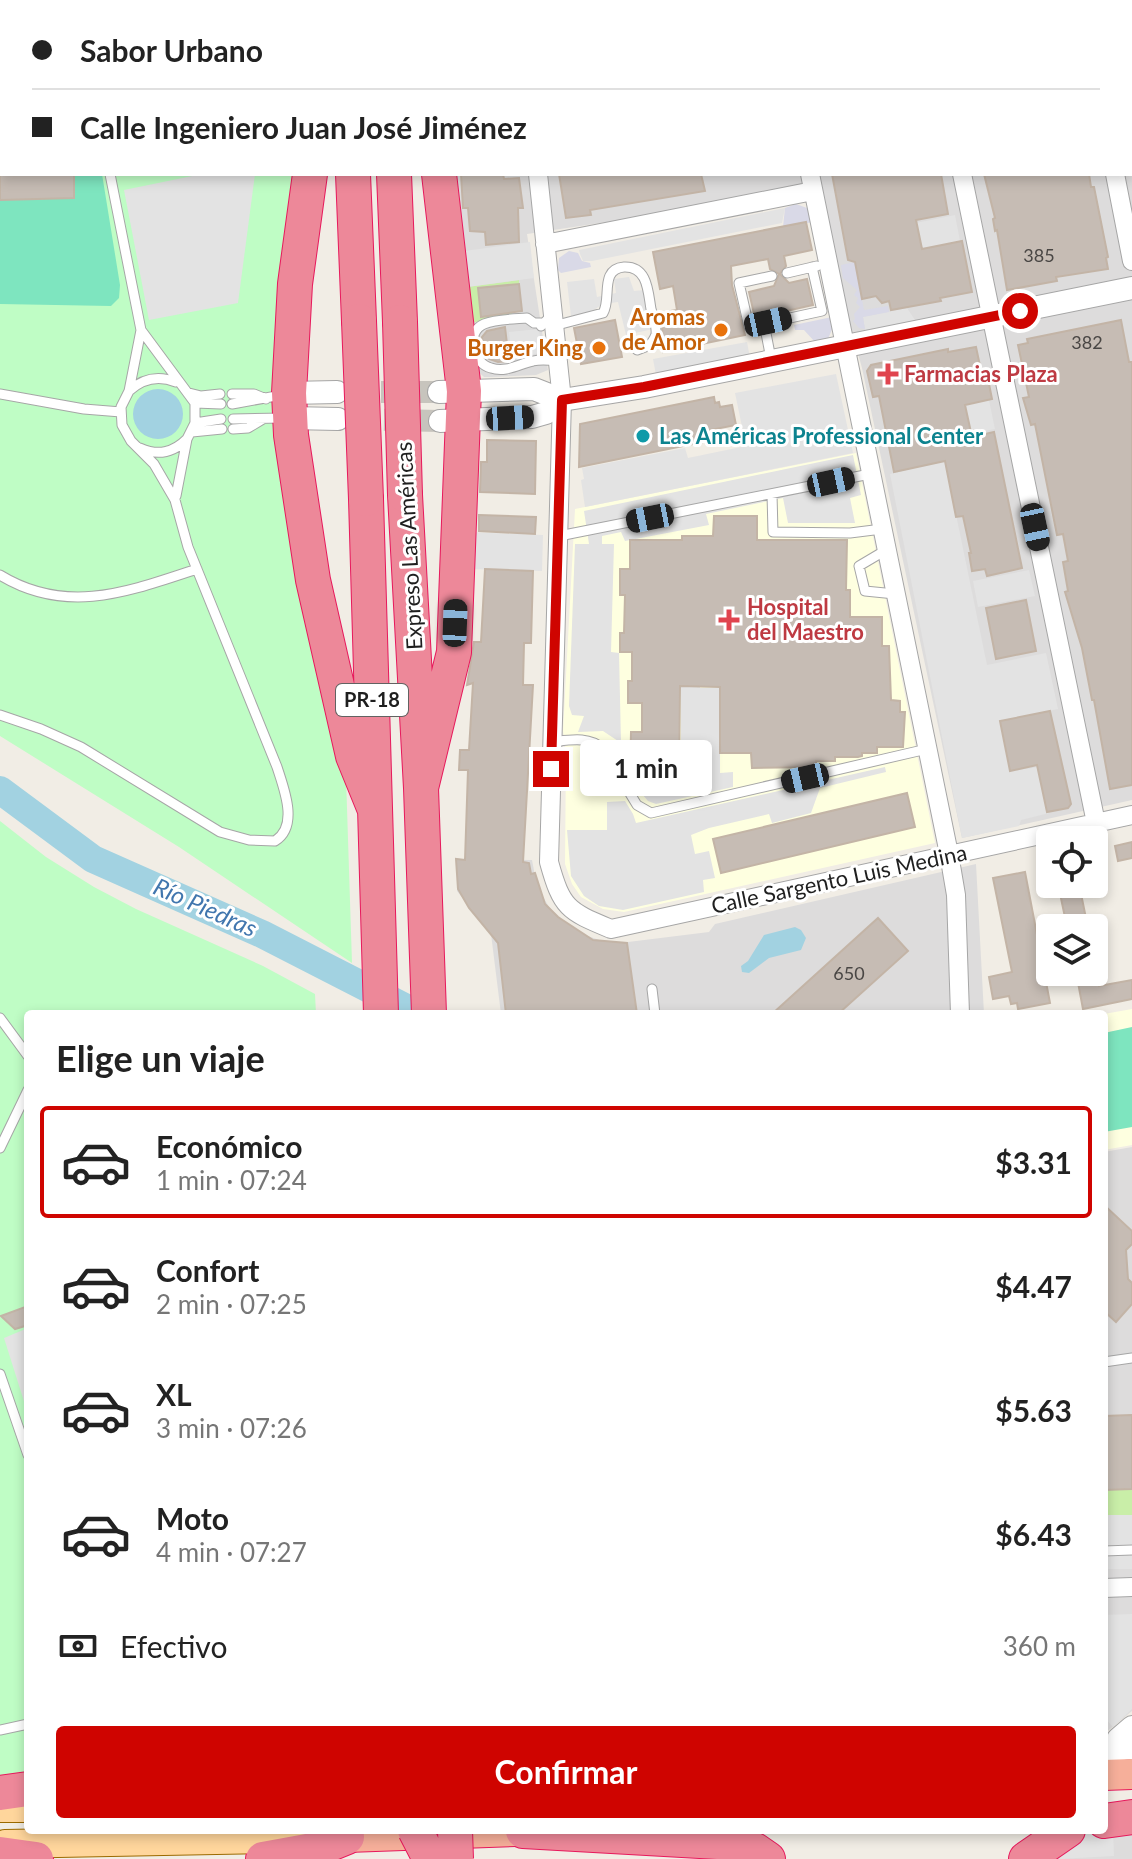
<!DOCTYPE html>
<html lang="es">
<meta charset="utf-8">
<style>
body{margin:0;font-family:Lato,sans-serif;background:#f2f2f2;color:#222;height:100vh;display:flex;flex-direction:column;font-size:30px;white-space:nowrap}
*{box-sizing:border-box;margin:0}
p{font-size:26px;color:#767676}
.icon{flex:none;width:44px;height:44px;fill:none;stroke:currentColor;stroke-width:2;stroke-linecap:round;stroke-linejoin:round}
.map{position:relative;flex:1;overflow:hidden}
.sheet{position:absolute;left:24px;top:1010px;width:1084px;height:824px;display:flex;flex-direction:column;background:#fff;border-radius:8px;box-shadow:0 4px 12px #0003}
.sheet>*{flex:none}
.banner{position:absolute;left:0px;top:0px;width:1132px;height:176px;box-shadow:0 4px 12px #0003;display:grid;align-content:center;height:176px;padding:0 32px;background:#fff}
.fabs{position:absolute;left:1036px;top:826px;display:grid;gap:16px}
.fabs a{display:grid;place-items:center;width:72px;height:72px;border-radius:8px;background:#fff;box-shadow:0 4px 12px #0003;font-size:40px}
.end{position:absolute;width:36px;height:36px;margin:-18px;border:10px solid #cf0400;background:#fff;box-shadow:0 0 0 4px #fff}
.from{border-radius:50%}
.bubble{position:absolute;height:56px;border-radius:8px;background:#fff;box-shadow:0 4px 12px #0003;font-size:26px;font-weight:700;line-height:56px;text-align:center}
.car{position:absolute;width:24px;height:48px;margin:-24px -12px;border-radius:10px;box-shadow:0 0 6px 2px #0007;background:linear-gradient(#222 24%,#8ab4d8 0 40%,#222 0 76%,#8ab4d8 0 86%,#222 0)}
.banner b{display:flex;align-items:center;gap:28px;height:76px;font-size:30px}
.banner b+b{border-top:2px solid #e0e0e0}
.banner i{width:20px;height:20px;background:#222}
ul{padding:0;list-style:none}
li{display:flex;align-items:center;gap:24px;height:112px;margin:0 16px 12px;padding:0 16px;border:4px solid transparent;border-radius:8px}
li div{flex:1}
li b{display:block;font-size:30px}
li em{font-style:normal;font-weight:700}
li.on{border-color:#cf0400}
li>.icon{width:72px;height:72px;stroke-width:1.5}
h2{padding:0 32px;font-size:36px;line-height:96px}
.pay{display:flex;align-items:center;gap:20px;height:88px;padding:0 32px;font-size:30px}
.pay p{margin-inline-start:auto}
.action{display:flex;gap:16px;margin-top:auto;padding:16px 32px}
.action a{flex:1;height:92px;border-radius:8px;background:#cf0400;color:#fff;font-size:32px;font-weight:700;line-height:92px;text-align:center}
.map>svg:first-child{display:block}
.residential{fill:#dddcdc}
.education{fill:#feffe0}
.grass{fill:#c9eea8}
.park{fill:#bffdc5}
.pitch{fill:#7ee5bf}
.parking{fill:#e3e3e3}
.plaza{fill:#d9d9e7}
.water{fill:#a2d2e1}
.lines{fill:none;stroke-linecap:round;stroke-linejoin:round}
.river{stroke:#a2d2e1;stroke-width:28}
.building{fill:#c6bcb4;stroke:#c3b4a6;stroke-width:2}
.tertiary-tunnel{stroke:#c7c4bd;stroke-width:22;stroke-dasharray:22 11;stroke-linecap:butt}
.service-casing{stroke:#a6a6a6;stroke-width:11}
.minor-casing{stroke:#a6a6a6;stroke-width:20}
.tertiary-casing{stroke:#a6a6a6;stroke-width:24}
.primary-casing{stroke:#9b6a00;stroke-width:30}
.trunk-casing{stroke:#e7195c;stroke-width:32}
.motorway-casing{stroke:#e7195c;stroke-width:36}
.service{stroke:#fff;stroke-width:9}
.minor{stroke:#fff;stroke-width:18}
.tertiary{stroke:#fff;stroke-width:22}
.primary{stroke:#ffd69c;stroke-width:28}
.trunk{stroke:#f6af9a;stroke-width:30}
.motorway{stroke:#ed8899;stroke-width:34}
.motorway-bridge-casing{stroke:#e7195c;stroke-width:36;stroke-linecap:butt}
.motorway-bridge{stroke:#ed8899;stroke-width:34}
.route{stroke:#cf0400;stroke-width:10}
.food-dot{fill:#e8710a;stroke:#fff;stroke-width:3}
.health-dot{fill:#e0444e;stroke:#fff;stroke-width:3}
.culture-dot{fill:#0f9aa8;stroke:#fff;stroke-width:3}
.labels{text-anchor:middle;stroke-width:6;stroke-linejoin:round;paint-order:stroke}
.number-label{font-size:18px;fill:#494644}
.shield{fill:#fff;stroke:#626262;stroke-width:2}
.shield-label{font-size:20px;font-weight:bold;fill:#1f1f1f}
.food-label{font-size:22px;font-weight:bold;fill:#c56008;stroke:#fff;text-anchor:end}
.health-label{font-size:22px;font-weight:bold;fill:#be3a42;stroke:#fff;text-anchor:start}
.culture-label{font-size:22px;font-weight:bold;fill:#0d838f;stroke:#fff;text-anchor:start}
.street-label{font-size:22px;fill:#1f1f1f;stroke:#fff}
.water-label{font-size:24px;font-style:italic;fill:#4176ae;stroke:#fff}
</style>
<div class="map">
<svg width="1132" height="1859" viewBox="0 0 1132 1859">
<rect width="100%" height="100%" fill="#f1ede5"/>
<path class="residential" d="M429,0h703v800l-170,38 -100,-470 -49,-177 -286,43 21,136 -12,5 -45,2h-7l-12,-11 -24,-192h682v-172z
M457,859l75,1 5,26 12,21 17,16 16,11 23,8 15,1 89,-11 6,-8 261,-60 8,150h-483l-10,-80 -34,-43z
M1132,1147v564l-28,23v-582z
M1132,1829v30h-91z"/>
<path class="education" d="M856,453l79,390 -311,69 -21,-3 -22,-12 -9,-13 -7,-20 1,-111 -3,-22 12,-222z
M1132,1009v136l-28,5v-136z"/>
<path class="grass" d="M519,280v4l-40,4 33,24v4l-48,8 -4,-36z
M1132,1489v26h-28v-25z"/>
<path class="park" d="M0,5l2,169h297l-14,180 60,392 7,217 -173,-116 -179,-111z
M0,821l46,36 48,30 42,22 127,57 52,28 1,20h-288v754l-6,7 -22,1z"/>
<path class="pitch" d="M0,5l2,169h100l18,111 -1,13 -8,8 -111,-2z
M1132,1027v100l-28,5v-99z"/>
<path class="parking" d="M85,0h206l-206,2z
M202,174h53l-17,129 -89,17 -25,-130z
M785,208l-3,15 -190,38h-9l-3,-7 -1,-4z
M955,215l5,26 -38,8 -2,-7 -19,-16z
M530,242l4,36 -74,10 -3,-36z
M629,277l5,14 10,-1 9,39 -27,6 -8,-33 -15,2 -11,7 -21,5 -4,-34 27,-3 3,18 19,-4 -2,-14z
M907,308l8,12 -50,10 -2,-13z
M539,329l3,23 -30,8 -3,-28z
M747,342l3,16 -94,17 -3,-16z
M836,374l17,79 -268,54 -4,-27 3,-1 -2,-11 103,-20 3,10 58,-12 -11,-53z
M989,400l6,29 -53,10 26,-21 -3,-13z
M853,455l8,40 -11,3 5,25h-67l-5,-25 -77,16 3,11 -84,16 -4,-9 -19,4v8h12l-3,108 8,1 2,90 -18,-12 -25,1 6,-16 -12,-1 -3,-9 6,-162h14l-5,-33z
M945,461l42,204 59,-12 12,56 -57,12 10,50 28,-4 10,46 -28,7 -2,6 -57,12 -72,-364z
M469,532l74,3 -1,36 -74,-2z
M1029,570l6,26 -57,11 -5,-26z
M681,673h19v15h20v85l13,-1v15l-77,17 -8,-3 -11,-13h44z
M885,767l1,5 -66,16 -9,25 -39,10 -3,-9 -60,14 -18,7 4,19 14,-3 6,27 -12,2 1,12 -81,18 -24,-4 -15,-10 -13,-20 -4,-46h40v-28l18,-1 8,13 3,9z
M28,1328v86l-24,-76z
M1104,1515h28v54h-28z
M1132,1614v95l-19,18 -9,-10v-102z
M1113,1829l1,27 -54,3 -9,-9 34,-19z"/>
<path class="plaza" d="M796,204l11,4 6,14 -30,5 2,-19z
M569,251l9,2 4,8 8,2 1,4 -30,6 -3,-3 1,-12z
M855,262l9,48 24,-4 1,6 -26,5 2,12 -6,-1 -6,-7 2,-2 -1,-5 6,-7 -4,-4 2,-5 -4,-3 3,-5 -14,-12 -2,-13z
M832,317l1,10 -5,12 -13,3 -11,-12h-9l-1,-5z"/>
<path class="water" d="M133 414a25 25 0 1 1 50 0a25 25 0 1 1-50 0Z
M795,927l6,3 5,8 -5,12 -32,8 -20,15 -7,-1 -1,-6 7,-5 16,-26z"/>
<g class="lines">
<path class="river" d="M0,790l93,69 169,75 156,80"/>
</g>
<path class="building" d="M0,174h74v24l-74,2z
M461,174h42l1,5 15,-1 4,30h-5l1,34 -33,3 -1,-13 -15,-1 -2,-23h-5z
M559,174h142l4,17 -115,19 1,5 -25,3z
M832,174h109l7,40 -32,6 6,29 40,-8 10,51 -32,6 1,3 -50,9 -2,-9 -7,2 -6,-7 -14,3 -7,-37 -7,-2z
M984,174h105l2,13h3l14,70 -2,1 2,11 -52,8 1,4 -50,9 -10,-60 -2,1 -2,-12 2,-1z
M806,222l6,28 -28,6 2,10 -6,8 9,9 18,-4 6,26 -58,13 -6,-26 25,-6 5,-12 -9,-5 -2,-10 -37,7 1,19 13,50 -82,17 -1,-33 10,-2 -2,-6 7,-1 -4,-24 -13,3 -7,-37z
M519,284l3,27 -41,6 -3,-29z
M615,320l7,37 -41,7 -7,-36z
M1121,320l8,42h3v423l-22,4 -16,-89h-2l-10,-52 -17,-56 3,-1 -5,-29 5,-1 -5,-27 -6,1 -22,-111 -4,1 -8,-27 6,-1 -11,-52 10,-2 -1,-4z
M505,327l4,34 -11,1 -9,-3 -6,-8 -1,-14 5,-6z
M976,347l7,33 5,-1 4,20 -27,6 7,32 22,-5 28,136 -35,8 -2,-7 -13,2 -3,-18h2l-8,-37 -7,1 -11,-56 -51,11 -15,-76 -6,1 -6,-26 4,-6 77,-16v3z
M714,397l1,6 4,-1 1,5 12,-2 4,20 -31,6 3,10 -129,26 1,-43z
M487,440l49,1 -1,53 -55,-2 1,-30h6z
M479,515l57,2 -1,17 -56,-3z
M714,516h43v24h90l-1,50h4v27h32v29h7l2,54 9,1v11h5l-2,35h-26v6h-15v3l-4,1h-23v4h-19v6l-64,1 -1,-15h-31v-66l-40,-1 -1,99 -45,-1v-5h-4l1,-47h11v-29h-14v-22h4v-29h-12v-19h4l1,-38h-5v-26h10v-29h52v-4h31z
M485,569l48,2 -2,72h-7l-1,42h10l-10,177 6,1 2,11 4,-1 10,31 13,13 35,23 34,3 10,71h-131l-8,-71 -29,-35 -11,-19 -2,-30 9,1 3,-90h-9l1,-20h9l4,-67 -6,2 7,-43h7z
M1026,600l10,51 -40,8 -10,-51z
M1050,711l21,93 -3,4 -21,4 -10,-47 -27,6 -10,-50z
M907,793l8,34 -194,46 -8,-34z
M1132,842v16l-14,3 -3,-15z
M1025,872l25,131 -32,6 -1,-6 -6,1 -2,-8 -16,3 -4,-22 23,-5 -19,-94z
M1058,884h21l9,44h-15l-1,-7 -6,1z
M878,918l30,33 -70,63h-66z
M1076,972h20l3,14 33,-6v19l-49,10z
M1104,1205l28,26v13l-6,6 2,29 4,4v21l-16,18 -12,-11z
M25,1307l3,18 -13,4 -14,-13z
M1132,1415v74l-28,1v-74z"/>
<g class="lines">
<path class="tertiary-tunnel" d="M348,392h91
M351,419l89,2"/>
<defs>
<path id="service" d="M76,0v2
M0,35h2
M110,174l31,156 54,73v20l-8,16 -11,57
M787,273l30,-7
M772,276l-33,7 10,44 73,-16 -10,-44
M552,315l-11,11v-3h-7l-7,-5c-13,1 -31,1 -43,6 -19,8 -11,40 7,44 15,5 28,-4 42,-7 8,-2 16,-1 25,0
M764,323l7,36
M556,328l5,-4 42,-11c9,-14 -4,-44 21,-46 24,-1 24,25 27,42 2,7 6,18 5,25 -1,4 -4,8 -6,11l-13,5
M129,391c14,-13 29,-16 47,-9
M189,393l12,3 19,-2
M0,394l84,15 37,3
M232,394h22l12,5
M195,403l26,1
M232,404l50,-9
M233,419l52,-1
M195,423l26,-4
M233,429l15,-1 15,-9
M192,432l30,-3
M140,448c18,8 33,5 47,-9
M772,494l1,38 77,1 32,-4
M559,536l311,-62
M886,550l-27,16 6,25 30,3
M0,575c67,41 130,16 197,-6
M0,715l41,14 40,18 139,85 29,8 26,1c24,-15 9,-52 2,-74l-89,-220 -13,-47 -21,-36 -23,-23 -9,-16 -1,-18 8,-16 12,-61
M552,742c18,-2 37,-6 51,7l34,56 14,8 276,-64
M652,989l3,25
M0,1018l28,38
M0,1148l28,-58
M1104,1362l28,-4
M0,1374l28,81
M1104,1551l28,-1
M0,1730l28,-6"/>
<path id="minor" d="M521,0l1,2
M776,0l1,2
M926,0l1,2
M1080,0v2
M538,174l24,226 -13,462c13,47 19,49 62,67l521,-114
M810,174l139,680 7,41 4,119
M962,174l134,649
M1115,174l17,87
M545,244l268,-53
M1104,1588l28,-1"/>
<path id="tertiary" d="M439,392l95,-3 28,11
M289,393l48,-1
M290,418l48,1
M440,421l92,-4 14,-4 16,-13 82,-13 488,-99
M1115,1750l3,-11 14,-12
M1104,1758l11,-8 17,-2"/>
<path id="primary" d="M0,1808h28
M5,1844l314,-6"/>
<path id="trunk" d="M1104,1775l28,-1
M347,1837l199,-7"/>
<path id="motorway" d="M404,0l1,2
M335,2v-2
M310,174l-15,110 -6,109 2,42 22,145 40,176 22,54
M353,174l6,147
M394,174l6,148
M405,495l16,293 8,226
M366,499l15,515
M421,788l33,-136 10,-261 -25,-217
M0,1793l28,-4
M1104,1821l28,-4
M523,1831l212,12 20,7 13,9
M0,1854l36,5
M263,1859l55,-10 29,-12
M1026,1859l42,-29"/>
</defs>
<use href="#service" class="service-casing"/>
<use href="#minor" class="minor-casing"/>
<use href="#tertiary" class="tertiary-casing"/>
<use href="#primary" class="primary-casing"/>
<use href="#trunk" class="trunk-casing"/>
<use href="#motorway" class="motorway-casing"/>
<use href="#service" class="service"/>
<use href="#minor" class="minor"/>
<use href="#tertiary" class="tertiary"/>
<use href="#primary" class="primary"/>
<use href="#trunk" class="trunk"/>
<use href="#motorway" class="motorway"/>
<defs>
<path id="motorway-bridge" d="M359,321l7,178
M400,322l5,173
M415,1830l15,29
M455,1830l1,29"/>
</defs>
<use href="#motorway-bridge" class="motorway-bridge-casing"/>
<use href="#motorway-bridge" class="motorway-bridge"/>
</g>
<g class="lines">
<path class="route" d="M551,769l11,-369 82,-13 376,-76"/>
</g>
<g class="food-dot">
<circle cx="721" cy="330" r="8"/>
<circle cx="599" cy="348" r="8"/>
</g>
<g class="health-dot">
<path d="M884 362h8v8h8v8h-8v8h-8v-8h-8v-8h8z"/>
<path d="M725 608h8v8h8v8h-8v8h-8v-8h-8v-8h8z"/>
</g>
<circle class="culture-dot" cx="643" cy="436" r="8"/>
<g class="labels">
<g class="number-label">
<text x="1039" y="262">385</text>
<text x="1087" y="349">382</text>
<text x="849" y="980">650</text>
</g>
<rect class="shield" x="336" y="684" width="72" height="32" rx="6"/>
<g class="shield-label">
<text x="372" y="707">PR-18</text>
</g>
<g class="food-label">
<text x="705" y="325">Aromas<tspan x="705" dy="25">de Amor</tspan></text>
<text x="583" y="356">Burger King</text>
</g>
<g class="health-label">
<text x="904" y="382">Farmacias Plaza</text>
<text x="747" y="615">Hospital<tspan x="747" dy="25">del Maestro</tspan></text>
</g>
<g class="culture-label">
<text x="659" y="444">Las Américas Professional Center</text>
</g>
<g class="street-label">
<text transform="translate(409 546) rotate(-93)" y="8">Expreso Las Américas</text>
<text transform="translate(839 879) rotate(-12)" y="8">Calle Sargento Luis Medina</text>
</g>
<g class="water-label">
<text transform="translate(205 908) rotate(24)" y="8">Río Piedras</text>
</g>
</g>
</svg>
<div class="fabs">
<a><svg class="icon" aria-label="locate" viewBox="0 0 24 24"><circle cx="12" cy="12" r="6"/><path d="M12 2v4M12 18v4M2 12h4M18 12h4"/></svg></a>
<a><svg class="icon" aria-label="layers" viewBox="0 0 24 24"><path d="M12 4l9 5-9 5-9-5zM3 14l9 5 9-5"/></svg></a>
</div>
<i class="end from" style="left:1020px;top:311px"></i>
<i class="end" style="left:551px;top:769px"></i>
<div class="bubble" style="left:580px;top:740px;width:132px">1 min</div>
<i class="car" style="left:768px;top:322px;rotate:78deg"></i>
<i class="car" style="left:510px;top:418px;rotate:87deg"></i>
<i class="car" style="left:831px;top:482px;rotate:78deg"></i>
<i class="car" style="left:650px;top:518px;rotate:259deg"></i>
<i class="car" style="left:1035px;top:527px;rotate:168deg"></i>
<i class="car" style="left:455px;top:623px;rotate:2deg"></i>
<i class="car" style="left:805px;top:778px;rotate:257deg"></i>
<div class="banner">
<b><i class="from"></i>Sabor Urbano</b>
<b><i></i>Calle Ingeniero Juan José Jiménez</b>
</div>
<section class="sheet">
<h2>Elige un viaje</h2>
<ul>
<li class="on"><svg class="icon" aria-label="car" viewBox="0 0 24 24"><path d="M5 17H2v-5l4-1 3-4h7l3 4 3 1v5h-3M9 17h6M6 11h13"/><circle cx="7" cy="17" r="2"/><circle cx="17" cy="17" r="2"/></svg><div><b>Económico</b><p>1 min · 07:24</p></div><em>$3.31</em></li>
<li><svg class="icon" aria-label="car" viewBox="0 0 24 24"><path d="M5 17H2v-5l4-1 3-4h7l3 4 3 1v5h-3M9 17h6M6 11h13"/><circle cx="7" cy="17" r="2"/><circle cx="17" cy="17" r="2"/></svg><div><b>Confort</b><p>2 min · 07:25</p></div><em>$4.47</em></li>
<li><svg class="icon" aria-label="car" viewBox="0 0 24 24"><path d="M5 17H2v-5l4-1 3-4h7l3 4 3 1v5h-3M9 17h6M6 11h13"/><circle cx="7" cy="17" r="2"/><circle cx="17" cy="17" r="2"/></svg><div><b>XL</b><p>3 min · 07:26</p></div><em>$5.63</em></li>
<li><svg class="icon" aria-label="car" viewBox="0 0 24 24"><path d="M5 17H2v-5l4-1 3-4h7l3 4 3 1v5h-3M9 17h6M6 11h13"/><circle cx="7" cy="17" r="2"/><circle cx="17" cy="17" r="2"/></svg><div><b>Moto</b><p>4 min · 07:27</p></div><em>$6.43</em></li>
</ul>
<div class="pay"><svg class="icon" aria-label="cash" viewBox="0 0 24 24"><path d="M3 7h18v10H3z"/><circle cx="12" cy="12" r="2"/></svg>Efectivo<p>360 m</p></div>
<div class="action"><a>Confirmar</a></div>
</section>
</div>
